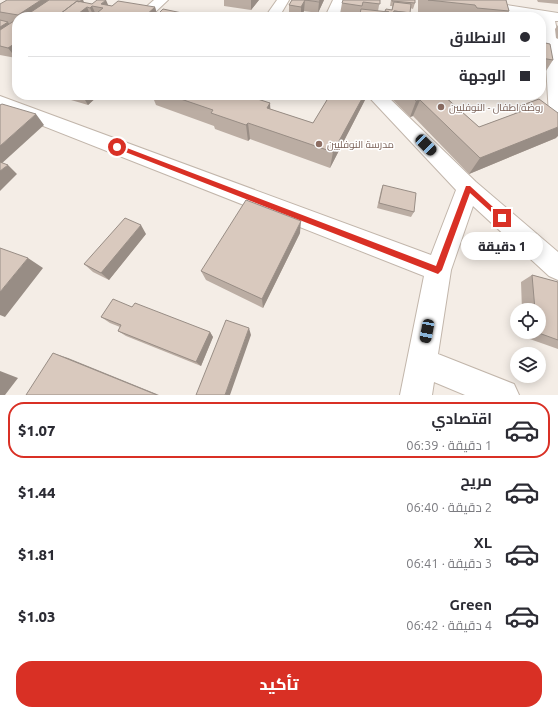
<!DOCTYPE html>
<html lang="ar">
<meta charset="utf-8">
<style>
body{margin:0;font-family:Ubuntu,Cairo,sans-serif;background:#f2f2f3;color:#2b2b33;direction:rtl;height:100vh;display:flex;flex-direction:column;font-size:15px;white-space:nowrap}
*{box-sizing:border-box;margin:0}
p{font-size:13px;color:#7c7c81}
.icon{flex:none;width:22px;height:22px;fill:none;stroke:currentColor;stroke-width:2;stroke-linecap:round;stroke-linejoin:round}
.map{position:relative;height:395px;overflow:hidden;direction:ltr}
.sheet{display:flex;flex-direction:column;background:#fff;flex:1}
.sheet>*{flex:none}
.banner{position:absolute;left:12px;top:12px;width:534px;height:88px;border-radius:16px;box-shadow:0 2px 10px #0003;direction:rtl;display:grid;align-content:center;height:88px;padding:0 16px;background:#fff}
.buttons{position:absolute;left:510px;top:303px;display:grid;gap:8px}
.buttons a{display:grid;place-items:center;width:36px;height:36px;border-radius:50%;background:#fff;box-shadow:0 2px 10px #0003;font-size:20px}
.end{position:absolute;width:18px;height:18px;margin:-9px;border:5px solid #d93025;background:#fff;box-shadow:0 0 0 2px #fff}
.from{border-radius:50%}
.bubble{position:absolute;height:28px;border-radius:14px;background:#fff;box-shadow:0 2px 10px #0003;font-size:13px;font-weight:800;line-height:28px;text-align:center;direction:rtl}
.car{position:absolute;width:12px;height:24px;margin:-12px -6px;border-radius:5px;box-shadow:0 0 3px 1px #0007;background:linear-gradient(#222 24%,#8ab4d8 0 40%,#222 0 76%,#8ab4d8 0 86%,#222 0)}
.banner b{display:flex;align-items:center;gap:14px;height:38px;font-size:15px}
.banner b+b{border-top:1px solid #e1e1e2}
.banner i{width:10px;height:10px;background:#2b2b33}
ul{padding:7px 0 0;list-style:none}
li{display:flex;align-items:center;gap:12px;height:56px;margin:0 8px 6px;padding:0 8px;border:2px solid transparent;border-radius:16px}
li div{flex:1}
li b{display:block;font-size:15px}
li em{font-style:normal;font-weight:800}
li.current{border-color:#d93025}
li>.icon{width:36px;height:36px;stroke-width:1.5}
.primary-button{display:flex;gap:8px;margin-top:auto;padding:8px 16px}
.primary-button a{flex:1;height:46px;border-radius:16px;background:#d93025;color:#fff;font-size:16px;font-weight:800;line-height:46px;text-align:center}
.map>svg:first-child{display:block}
.lines{fill:none;stroke-linecap:round;stroke-linejoin:round}
.street-casing{stroke:#c2b6ab;stroke-width:2}
.street{fill:#fff;fill-rule:evenodd}
.wall{fill:#bbada3}
.shaded-wall{fill:#988d85}
.building{fill:#d9c9be;stroke:#988d85}
.route{fill:#d93025}
.education-dot{fill:#8d6e63;stroke:#fff;stroke-width:1.5}
.labels{text-anchor:middle;stroke-width:3;stroke-linejoin:round;paint-order:stroke}
.education-label{font-size:10px;fill:#785e54;stroke:#fff;text-anchor:start}
</style>
<div class="map">
<svg width="558" height="395" viewBox="0 0 558 395">
<rect width="100%" height="100%" fill="#f4ede6"/>
<g class="lines">
<defs>
<path id="street" d="M154,0h14l-18,17h-10l-2,-3z
M277,0h12l-10,17h-14z
M333,0h12l-6,17h-14z
M442,0h32l84,13v8h-3l3,14v87l-6,-2 -3,-4 -4,-70 -4,-29h-9l-84,-13 -5,-1z
M367,95h19l90,87 82,70v28l-9,-4 -76,-70 -22,64 -13,84 76,30 5,11h-54l-31,-13 -2,13h-32l24,-119 -424,-167v-13l431,159 25,-65z"/>
</defs>
<use href="#street" class="street-casing"/>
<use href="#street" class="street"/>
</g>
<path class="wall" d="M83,0l1,3 8,1 20,2 43,1 2,8 25,-2 1,4h-166v42l-1,-1 -16,-3v-51z
M224,0h35l-8,10 -27,-4z
M292,0h32l-6,13 -14,-2 -3,6 -12,-1v-11z
M380,0l-2,11h7l7,-1v-4h-2l1,-6h24v3l-2,6 -3,-1v5l28,4h-90v-3h-8l2,-11z
M418,0h88l3,11 -3,6h-60l-28,-4z
M537,0h21v4l-20,-2z
M558,25v14l-2,-1 -1,-9z
M541,42l12,18 -7,11 -5,-1z
M68,95h31l-11,10 -17,-5z
M152,95h93l25,8v6l43,14 14,-23 1,-5h39l-1,3 -36,70 -80,-29 -2,2 -33,-12 -1,-3 -58,-21z
M388,95h62l-2,4 31,28 35,-13 6,-8 19,-7 17,39 -87,36 -56,-58 -3,1z
M383,185l31,27 -3,5 -34,-9 4,-18z
M300,233l-37,75 -57,-28 -5,-9z
M146,234l-37,46 -16,-8 -9,-8z
M532,275l26,7v67l-34,-12 -1,-5h16v-22h-17l-1,-28z
M132,307l78,25 3,5 -12,29 -75,-30 -8,-5 2,-4 -10,-4 -9,-6z"/>
<path class="shaded-wall" d="M41,0h17l-33,16 1,1h-7l-1,-2z
M82,0h1l3,8 1,-1 4,10h-32z
M106,0l6,14 -11,-10z
M251,0h8l-8,10z
M305,0l-1,11 -3,6v-10z
M320,0h4l-6,13 1,-11z
M92,6l5,11h-3l-4,-9z
M155,7l3,10h-14z
M182,13l1,4h-5z
M8,22l6,10 -14,10v-15z
M17,42v11l-5,-1 4,6 -8,-10z
M82,95h17l-11,10z
M364,95h3l-1,3 -36,70 3,-16z
M448,95h2l-8,16 2,-15z
M420,100l-7,16 -3,1 6,-16z
M270,103l1,17 -4,-12z
M36,114l8,11 -44,40v-19z
M248,123l2,16 -2,2 -2,-16z
M558,127v9l-2,2 -87,36 11,-16z
M8,165l9,9 -17,17v-20z
M301,221l-1,12 -37,75 -1,-9z
M141,225l5,9 -37,46 -8,-7z
M28,258l15,10 -38,49 -5,-2v-23z
M249,328l2,7 -21,60h-5z
M210,332l3,5 -12,29 -5,-4z
M53,353l15,5 91,37h-2z
M0,371l18,7 -13,17h-5z"/>
<path class="building" d="M7,0h34l-23,15 -18,-3v-8z
M49,0h33l-3,2 -2,-1 -21,16h-25l-6,-1z
M97,0h9l-5,4 11,2 6,-5 37,6 -11,10h-52l11,-9 -11,-2 -2,2 -3,-1 -13,10h-18l21,-16 15,3z
M292,0h28l-1,2 -14,-2 -4,7 -12,-2z
M343,0h37v4l-17,-2 -1,4 -20,-3z
M392,0h23v3l-23,-2z
M428,0h78l3,11 -32,-3 -2,-3z
M394,2l17,2 -1,9 -16,-2 -1,3 -4,-1v-1l-4,-1 1,-2 6,1z
M163,9l19,4 -4,4h-23z
M361,9l28,3v5h-41v-4l12,1z
M394,11l44,5v1h-45z
M448,13l43,4h-42z
M17,19v23l-9,6 -8,-2v-16z
M0,20l8,2 -8,5z
M541,42l9,2 3,16 -12,-2z
M17,48v5l-5,-1z
M169,95h76l25,8 -3,5 46,15 17,-28h34l-31,57 -85,-29 -2,2 -35,-12 2,-3z
M411,95h37l-4,1 35,31 46,-17 -5,-4 19,-7 19,14v14l-78,31 -60,-58 -4,1z
M2,104l34,10 -36,32v-41z
M0,162l8,3 -8,6z
M383,185l33,8 -2,19 -35,-9z
M246,200l55,21 -39,78 -61,-28z
M125,218l16,7 -40,48 -17,-9z
M0,248l28,10 -28,34z
M532,275l26,7v58l-22,-8h3v-22h-4z
M113,299l19,8 3,-4 75,29 -14,30 -78,-31 3,-6 -20,-8z
M226,320l23,8 -24,67h-29z
M53,353l104,42h-131z"/>
<path class="route" d="M115,145h4l317,121 30,-80h4l35,32 -3,3 -2,-1 -30,-27 -28,77 -4,4 -323,-126z"/>
<g class="education-dot">
<circle cx="441" cy="107" r="4"/>
<circle cx="319" cy="144" r="4"/>
</g>
<g class="labels">
<g class="education-label">
<text x="449" y="111">روضة اطفال - النوفليين</text>
<text x="327" y="148">مدرسة النوفليين</text>
</g>
</g>
</svg>
<div class="buttons">
<a><svg class="icon" aria-label="locate" viewBox="0 0 24 24"><circle cx="12" cy="12" r="6"/><path d="M12 2v4M12 18v4M2 12h4M18 12h4"/></svg></a>
<a><svg class="icon" aria-label="layers" viewBox="0 0 24 24"><path d="M12 4l9 5-9 5-9-5zM3 14l9 5 9-5"/></svg></a>
</div>
<i class="end from" style="left:117px;top:147px"></i>
<i class="end" style="left:502px;top:218px"></i>
<div class="bubble" style="left:461px;top:232px;width:82px">1 دقيقة</div>
<i class="car" style="left:426px;top:145px;rotate:135deg"></i>
<i class="car" style="left:427px;top:331px;rotate:191deg"></i>
<div class="banner">
<b><i class="from"></i>الانطلاق</b>
<b><i></i>الوجهة</b>
</div>
</div>
<section class="sheet">
<ul>
<li class="current"><svg class="icon" aria-label="car" viewBox="0 0 24 24"><path d="M5 17H2v-5l4-1 3-4h7l3 4 3 1v5h-3M9 17h6M6 11h13"/><circle cx="7" cy="17" r="2"/><circle cx="17" cy="17" r="2"/></svg><div><b>اقتصادي</b><p>1 دقيقة · 06:39</p></div><em>$1.07</em></li>
<li><svg class="icon" aria-label="car" viewBox="0 0 24 24"><path d="M5 17H2v-5l4-1 3-4h7l3 4 3 1v5h-3M9 17h6M6 11h13"/><circle cx="7" cy="17" r="2"/><circle cx="17" cy="17" r="2"/></svg><div><b>مريح</b><p>2 دقيقة · 06:40</p></div><em>$1.44</em></li>
<li><svg class="icon" aria-label="car" viewBox="0 0 24 24"><path d="M5 17H2v-5l4-1 3-4h7l3 4 3 1v5h-3M9 17h6M6 11h13"/><circle cx="7" cy="17" r="2"/><circle cx="17" cy="17" r="2"/></svg><div><b>XL</b><p>3 دقيقة · 06:41</p></div><em>$1.81</em></li>
<li><svg class="icon" aria-label="car" viewBox="0 0 24 24"><path d="M5 17H2v-5l4-1 3-4h7l3 4 3 1v5h-3M9 17h6M6 11h13"/><circle cx="7" cy="17" r="2"/><circle cx="17" cy="17" r="2"/></svg><div><b>Green</b><p>4 دقيقة · 06:42</p></div><em>$1.03</em></li>
</ul>
<div class="primary-button"><a>تأكيد</a></div>
</section>
